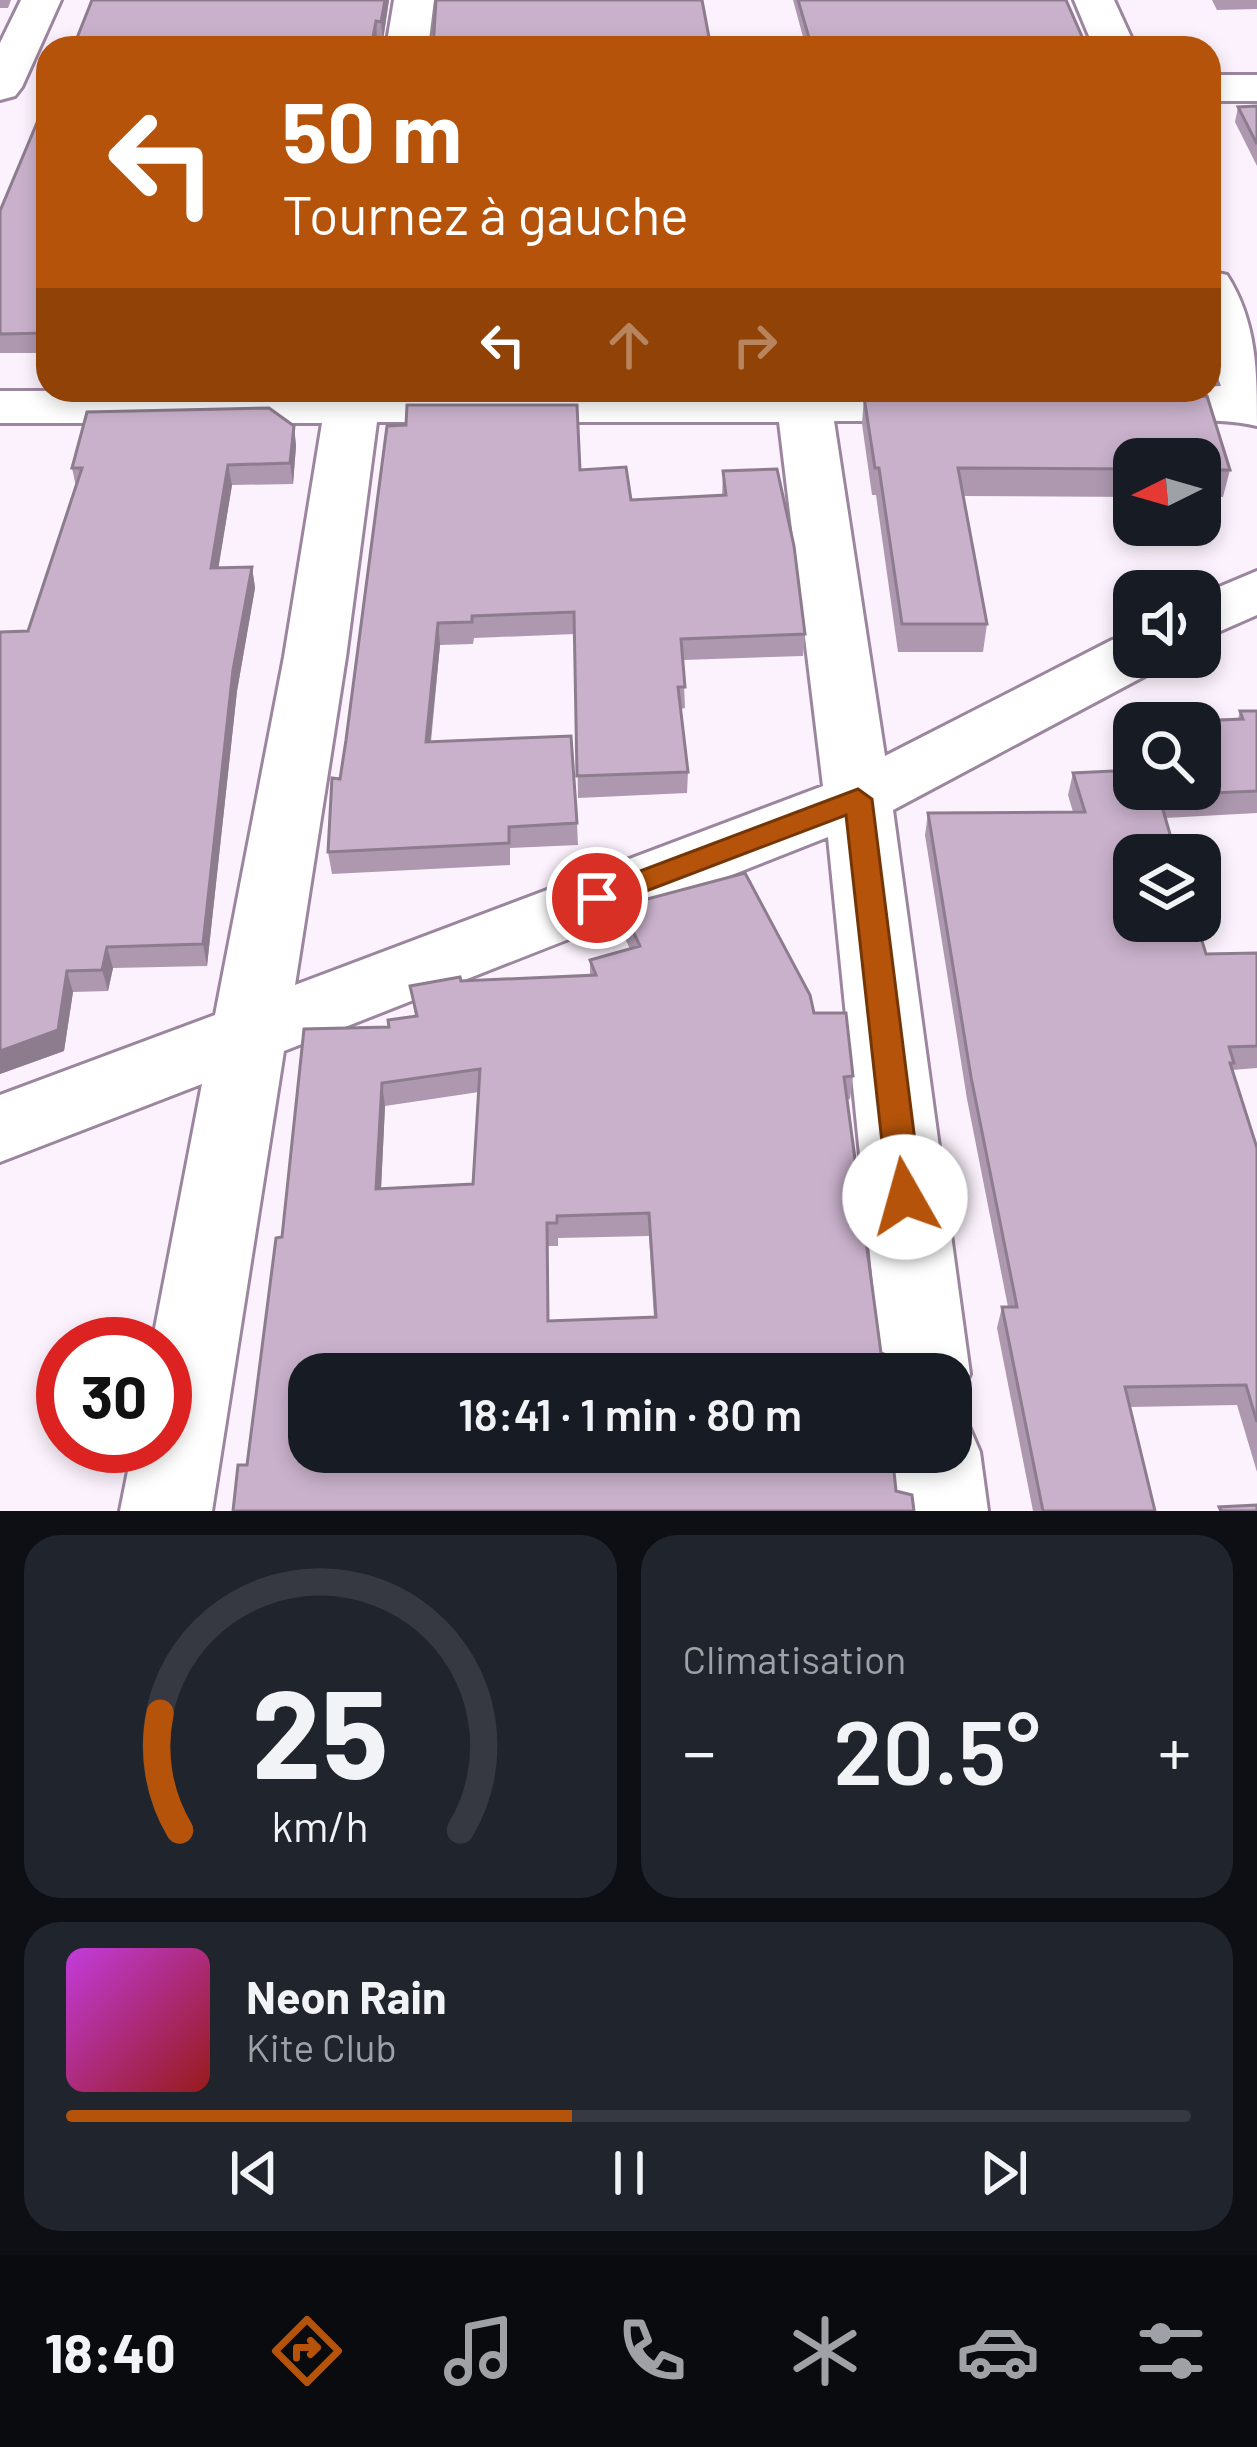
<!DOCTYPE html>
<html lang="fr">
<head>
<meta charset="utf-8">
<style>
  body { margin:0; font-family:Barlow,sans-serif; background:#20242c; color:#f1f3f6; height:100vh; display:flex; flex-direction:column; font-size:45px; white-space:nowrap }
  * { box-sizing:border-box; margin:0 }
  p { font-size:39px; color:#9ea1a6 }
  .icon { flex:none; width:66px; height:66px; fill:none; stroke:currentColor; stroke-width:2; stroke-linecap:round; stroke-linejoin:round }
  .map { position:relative; height:1511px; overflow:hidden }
  .panel { display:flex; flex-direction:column; gap:24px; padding:24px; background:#0d0f14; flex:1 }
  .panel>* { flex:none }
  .guide { position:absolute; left:36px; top:36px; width:1185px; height:366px; border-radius:36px; box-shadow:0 6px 18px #0003; background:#b45309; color:#fff; overflow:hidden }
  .needle { width:78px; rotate:265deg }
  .tools { position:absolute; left:1113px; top:438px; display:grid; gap:24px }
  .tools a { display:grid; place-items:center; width:108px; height:108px; border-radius:24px; background:#171b24; box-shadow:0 6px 18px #0003; font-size:60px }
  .speed { position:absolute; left:36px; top:1317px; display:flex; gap:24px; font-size:60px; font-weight:700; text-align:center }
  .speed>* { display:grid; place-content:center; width:156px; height:156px; border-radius:50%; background:#171b24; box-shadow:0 6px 18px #0003; line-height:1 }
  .speed .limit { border:18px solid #d22; background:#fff; color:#111 }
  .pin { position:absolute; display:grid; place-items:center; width:102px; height:102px; color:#fff; margin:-51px; border:6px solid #fff; border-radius:50%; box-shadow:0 3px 12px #0007 }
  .me { position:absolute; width:132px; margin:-66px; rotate:353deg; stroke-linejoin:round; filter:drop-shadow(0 0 9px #0008) }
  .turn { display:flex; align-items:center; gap:42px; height:252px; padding:0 48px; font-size:54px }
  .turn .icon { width:156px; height:156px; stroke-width:2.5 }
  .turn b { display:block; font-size:84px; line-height:102px }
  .lanes { display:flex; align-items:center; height:114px; padding:0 48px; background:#0003; justify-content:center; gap:60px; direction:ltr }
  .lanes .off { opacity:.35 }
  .big { font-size:90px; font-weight:600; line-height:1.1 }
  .panel .card { flex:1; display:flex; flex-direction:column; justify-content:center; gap:18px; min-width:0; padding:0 42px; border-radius:36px; background:#20242c }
  .panel .dial { align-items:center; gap:0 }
  .dial svg { height:312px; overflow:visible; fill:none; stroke:#363941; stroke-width:7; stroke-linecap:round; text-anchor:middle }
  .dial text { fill:#f1f3f6; stroke:none }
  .song { display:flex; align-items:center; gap:36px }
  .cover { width:144px; height:144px; border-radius:18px; background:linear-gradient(135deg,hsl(290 70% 55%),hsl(0 70% 35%)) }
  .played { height:12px; border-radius:6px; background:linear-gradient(90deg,#b45309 45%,#363941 45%) }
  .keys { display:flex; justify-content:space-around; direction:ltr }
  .heat { display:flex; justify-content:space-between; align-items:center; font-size:66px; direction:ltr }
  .panel .tiles { flex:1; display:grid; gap:24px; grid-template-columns:1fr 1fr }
  .card:last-child { grid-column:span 2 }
  .trip { position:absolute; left:288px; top:1353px; width:684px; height:120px; border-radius:36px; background:#171b24; box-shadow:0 6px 18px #0003; font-weight:600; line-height:120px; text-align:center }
  .dock { display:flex; height:192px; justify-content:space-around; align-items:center; background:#090b0e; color:#9ea1a6 }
  .dock .icon { width:84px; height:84px }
  .dock .on { color:#b45309 }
  .dock b { font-size:54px; color:#f1f3f6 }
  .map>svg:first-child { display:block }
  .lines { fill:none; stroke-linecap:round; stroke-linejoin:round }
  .minor-casing { stroke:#9c859e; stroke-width:6 }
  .minor { fill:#fff; fill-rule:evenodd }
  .wall { fill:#ad98af; fill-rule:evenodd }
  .shaded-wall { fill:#8d7c8e }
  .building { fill:#c9b1cb; stroke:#8d7c8e; stroke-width:3; fill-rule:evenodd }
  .route { fill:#b45309; stroke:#753606; stroke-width:3 }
</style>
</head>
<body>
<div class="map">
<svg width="1257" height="1511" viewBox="0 0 1257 1511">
  <rect width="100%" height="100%" fill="#fcf2fd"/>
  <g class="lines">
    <g class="minor-casing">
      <path id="minor" d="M21,0h40l-39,87 -7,9 -15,4v-57z
        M394,0h40l-6,48h-42z
        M1074,0h40l22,48h-42z
        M1209,75h48v26h-48z
        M1209,271l18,4c30,47 30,97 30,151 -50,-12 -105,1 -157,-12l-8,-11 14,-13 115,-4 -12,-32z
        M955,390l14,4 8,11 -8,11 -19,5h-116l51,335 227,-116 22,-6v23h30l-8,13 -263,140 77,564 -13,28 -6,2v-30h-69l-54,-537 -544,214 -72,460h-92l13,-65h32v-102h-13l50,-260 -202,78v-67l215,-80 69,-358 38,-234h-322v-32zM377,422h402l44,364 -528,199 51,-328z
        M1257,571v44l-57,25v-45z
        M951,1416l16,6 13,30 8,59h-92l-6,-59h61z"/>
    </g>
    <use href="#minor" class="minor"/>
  </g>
  <path class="wall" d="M0,0h11l-3,8h-8z
    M92,0h297l-6,40 -6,-1 -1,9h-303z
    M793,0h273l21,48h-281z
    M1212,0h45v9l-40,1z
    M48,106v247h-48v-142z
    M1257,106v60l-22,-44 3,-15z
    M1209,326l7,30 -4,19h-3z
    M1207,396l23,74 -7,27h-23v-38h-66v38l-171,-1 24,128 -4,28h-85l-22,-157h-4l-10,-71 2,-27z
    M294,426l2,20 -3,38 -61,1 -14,83 34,-1 3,21 -18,103 -30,275 -94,2 -5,23 -35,1 -9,59 -64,23v-442l28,-1 48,-144 -4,-19z
    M387,426l193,44 51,30 91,-5 1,-24 82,163 -2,22 -120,4 2,48 -5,1 8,63 -1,21 -109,5 -3,-164 -101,4 -1,6 -33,1 -9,97 146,81 1,22 -68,3v17l-178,9 -4,-22 18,-112z
    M1240,711h17v102l-92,5 41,136 51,-1v115l-25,2 25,78v324l-20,-67 -107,2 25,104h-122l-36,-183 5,-21h6l-41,-208 -42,-264 3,-22 145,-1 -5,-17 5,-22 61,16h66l38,-70z
    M621,906l193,107 39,63 -3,23 -3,1 34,253 -634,112 35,-228 107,-210 26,-11 -5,-30 51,-5 129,-6v-15l40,-11 -9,-19zM479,1092l-6,92 -92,4 4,-82zM649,1236l5,82 -105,2 -1,-74h10v-8z"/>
  <path class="shaded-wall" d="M385,0h4l-6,40 -2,-18z
    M376,21l1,18 -1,9h-5z
    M294,426l2,20 -3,38 -3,-21z
    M228,465l4,20 -17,104 -4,-21z
    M252,567l3,21 -18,103 -30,275 -4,-22 30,-274z
    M438,623l2,22 -12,119 -2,-22z
    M107,947l6,21 -5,23 -6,-21z
    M67,971l6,21 -9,59 -64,23v-23z
    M382,1083l3,23 -5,105 -4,-22z"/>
  <path class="building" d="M92,0h293l-4,22 -5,-1 -5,27h-298z
    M436,0h266l9,48h-278z
    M798,0h268l21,48h-275z
    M44,106h4v227l-48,1v-123z
    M1257,106v38l-19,-37z
    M1209,326l7,30h-7z
    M1207,396l23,74h-30v-11h-66v10l-176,-1 29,156h-85l-23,-156h-4l-11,-71z
    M407,405h170l3,65 46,-3 5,33 95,-5 -3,-24 54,-2 17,77 11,88 -124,5 4,48h-7l10,85 -111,4 -3,-164 -102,4v6l-34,1 -12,119 145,-6 6,87 -68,4v16l-181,9 4,-74 8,1 6,-39 41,-314 19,-1z
    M269,408l25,18 -4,37 -62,2 -17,103 41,-1 -19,103 -30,274 -96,3 -5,23 -35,1 -9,59 -58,21v-419l28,-1 54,-163h-10l15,-56z
    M1240,711h17v80l-90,4 -2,-6h35v-66h-58l101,-4z
    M1134,770v19h23l19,66h-42v66h62l10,33 51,-1v93l-28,1 5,16h-4l27,85v274l-11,-37 -121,2 30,124h-112l-41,-204h15l-46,-230 -43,-264 157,-1 -12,-39z
    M745,873l65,122 4,18h32l7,63 -9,1 37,276 11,4 3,17h-586v78h583l4,39 16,4 2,16h-681l5,-46h9l29,-227 6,-1 22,-208 85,-2 -1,-7 29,-4 -7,-30 50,-9 1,4 135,-6 -6,-15 50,-14 -19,-40zM480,1069l-7,115 -97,5 6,-106zM649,1213l7,104 -108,4 -1,-98h10v-7z
    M1257,1505v6h-36l-2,-4z"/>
  <path class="route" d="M858,789l14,10 50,398 -5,10 -12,4 -12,-4 -5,-10 -42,-382 -239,91h-20l-5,-8 5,-7z"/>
</svg>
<div class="tools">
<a><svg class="needle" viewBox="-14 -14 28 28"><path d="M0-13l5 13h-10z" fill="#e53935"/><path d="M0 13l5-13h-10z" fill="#9ea1a6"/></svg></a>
<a><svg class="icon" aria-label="sound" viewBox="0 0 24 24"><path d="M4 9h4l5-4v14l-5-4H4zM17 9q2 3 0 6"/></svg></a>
<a><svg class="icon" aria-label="search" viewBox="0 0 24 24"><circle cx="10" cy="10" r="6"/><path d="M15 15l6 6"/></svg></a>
<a><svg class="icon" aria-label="layers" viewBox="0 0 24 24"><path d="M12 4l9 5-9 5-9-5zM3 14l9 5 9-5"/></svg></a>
</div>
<div class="speed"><div class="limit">30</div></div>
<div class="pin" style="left:597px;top:898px;background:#d93025"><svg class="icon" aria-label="arrive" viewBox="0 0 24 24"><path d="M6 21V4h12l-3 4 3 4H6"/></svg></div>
<svg class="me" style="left:905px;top:1197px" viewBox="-20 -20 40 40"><circle r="19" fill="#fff"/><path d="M0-13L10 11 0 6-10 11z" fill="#b45309"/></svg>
<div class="trip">18:41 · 1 min · 80 m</div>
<div class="guide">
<div class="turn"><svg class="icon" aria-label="left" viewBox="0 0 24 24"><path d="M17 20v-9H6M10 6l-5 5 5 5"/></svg><div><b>50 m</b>Tournez à gauche</div></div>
<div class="lanes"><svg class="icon" aria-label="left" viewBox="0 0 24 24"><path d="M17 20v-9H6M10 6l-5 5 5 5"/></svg><svg class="icon off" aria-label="ahead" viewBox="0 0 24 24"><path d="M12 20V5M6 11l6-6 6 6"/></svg><svg class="icon off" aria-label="right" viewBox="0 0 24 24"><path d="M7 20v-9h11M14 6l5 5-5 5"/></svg></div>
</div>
</div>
<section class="panel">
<div class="tiles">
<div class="card dial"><svg viewBox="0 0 100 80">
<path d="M14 69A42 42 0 1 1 86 69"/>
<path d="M14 69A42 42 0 0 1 9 39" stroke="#b45309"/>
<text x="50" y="56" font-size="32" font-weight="700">25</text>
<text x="50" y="72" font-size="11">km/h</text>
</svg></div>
<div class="card"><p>Climatisation</p>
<div class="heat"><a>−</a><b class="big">20.5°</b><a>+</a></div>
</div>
<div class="card">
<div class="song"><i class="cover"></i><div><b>Neon Rain</b><p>Kite Club</p></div></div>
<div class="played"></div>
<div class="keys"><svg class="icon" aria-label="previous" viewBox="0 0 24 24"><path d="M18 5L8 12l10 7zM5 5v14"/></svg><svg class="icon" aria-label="pause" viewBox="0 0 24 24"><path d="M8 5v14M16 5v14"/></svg><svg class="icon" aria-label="next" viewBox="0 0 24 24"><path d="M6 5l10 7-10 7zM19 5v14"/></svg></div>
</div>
</div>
</section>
<nav class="dock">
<b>18:40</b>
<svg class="icon on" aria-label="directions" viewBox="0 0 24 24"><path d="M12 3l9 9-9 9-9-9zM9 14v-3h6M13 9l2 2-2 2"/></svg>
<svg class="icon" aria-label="music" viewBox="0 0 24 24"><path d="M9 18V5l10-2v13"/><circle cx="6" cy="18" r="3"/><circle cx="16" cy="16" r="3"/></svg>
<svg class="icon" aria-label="phone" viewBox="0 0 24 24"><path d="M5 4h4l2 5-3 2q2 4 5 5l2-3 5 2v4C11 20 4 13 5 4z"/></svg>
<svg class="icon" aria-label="climate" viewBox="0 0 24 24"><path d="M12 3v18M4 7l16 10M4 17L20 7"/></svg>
<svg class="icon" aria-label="car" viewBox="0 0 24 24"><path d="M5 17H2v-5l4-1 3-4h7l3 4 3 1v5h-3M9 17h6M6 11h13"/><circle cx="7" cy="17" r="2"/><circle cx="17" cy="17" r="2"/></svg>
<svg class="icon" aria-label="filters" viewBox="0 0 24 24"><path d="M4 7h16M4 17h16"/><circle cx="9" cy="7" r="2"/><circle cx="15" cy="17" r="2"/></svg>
</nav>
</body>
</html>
